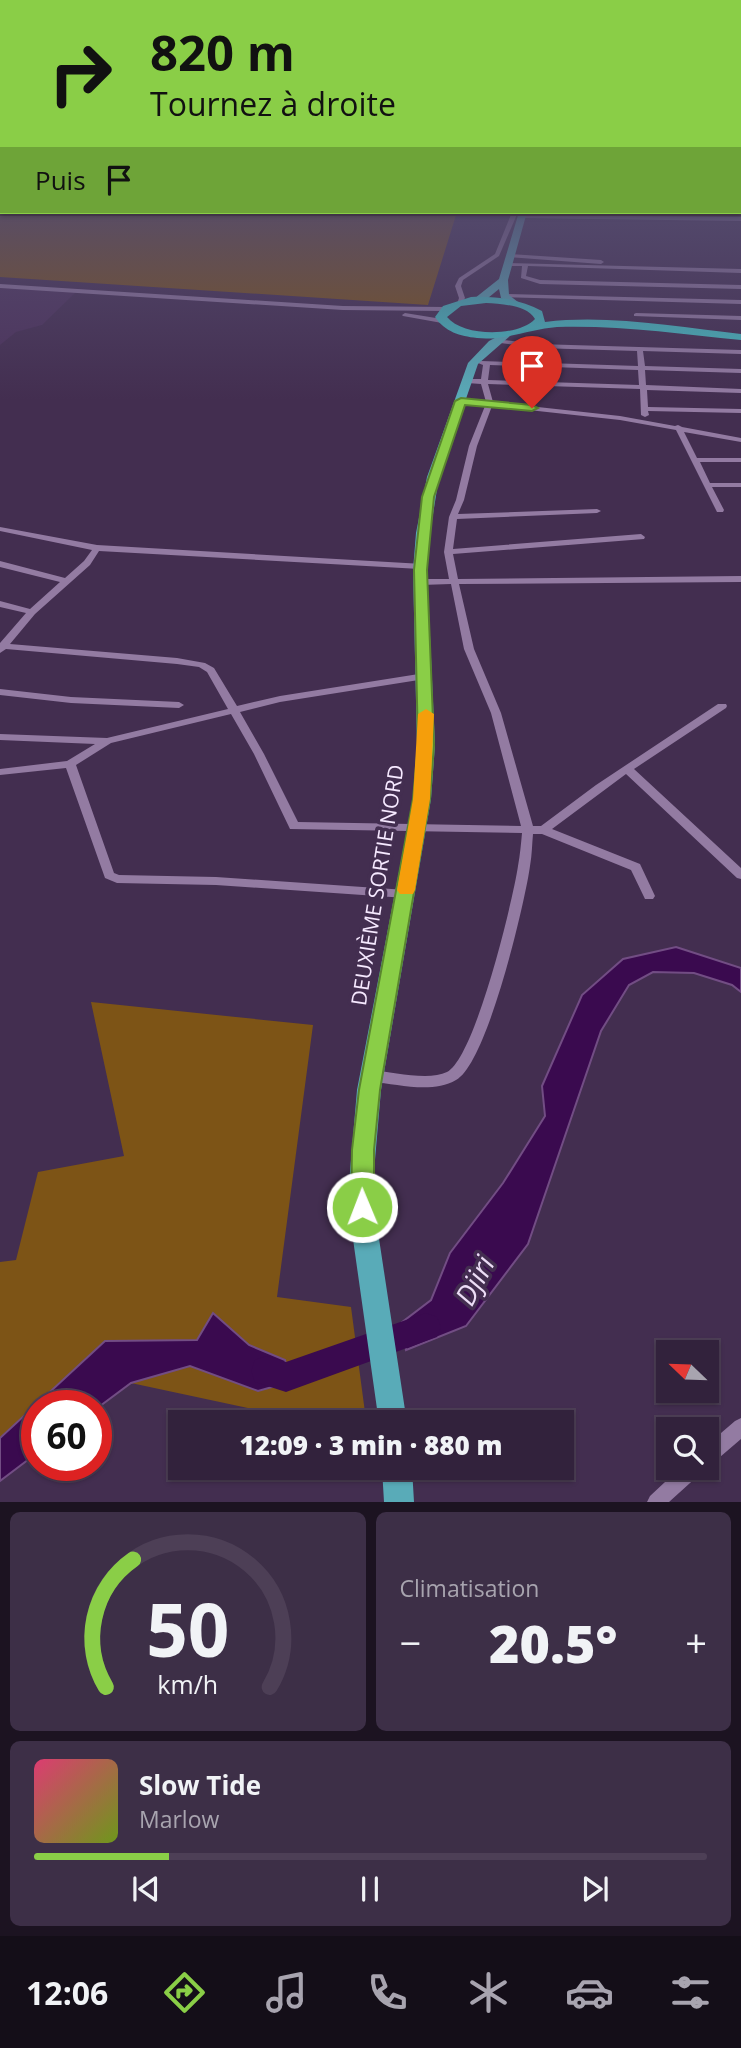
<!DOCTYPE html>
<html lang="fr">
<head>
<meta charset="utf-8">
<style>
  body { margin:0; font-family:"Open Sans",sans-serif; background:#3d2f47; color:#f1f3f6; height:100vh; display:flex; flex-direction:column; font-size:26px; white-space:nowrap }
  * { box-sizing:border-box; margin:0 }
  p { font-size:23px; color:#a8a4af }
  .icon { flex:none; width:38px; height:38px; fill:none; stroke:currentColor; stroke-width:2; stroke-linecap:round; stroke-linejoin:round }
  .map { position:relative; height:1502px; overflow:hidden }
  .side { display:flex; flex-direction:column; gap:10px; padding:10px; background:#1c1321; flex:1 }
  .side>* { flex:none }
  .top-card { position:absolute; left:0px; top:0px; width:742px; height:214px; box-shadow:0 2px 5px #0004,0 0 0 2px #4d3f56; background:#8ace47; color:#111; overflow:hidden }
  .needle { width:46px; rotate:293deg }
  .fabs { position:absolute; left:656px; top:1340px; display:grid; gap:14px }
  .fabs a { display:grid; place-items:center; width:63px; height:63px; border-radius:0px; background:#32223c; box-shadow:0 2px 5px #0004,0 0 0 2px #4d3f56; font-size:35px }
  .speed { position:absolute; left:21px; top:1390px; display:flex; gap:14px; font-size:35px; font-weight:700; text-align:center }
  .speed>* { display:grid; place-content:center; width:91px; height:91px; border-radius:50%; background:#32223c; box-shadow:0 2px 5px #0004,0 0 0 2px #4d3f56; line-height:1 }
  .speed .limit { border:10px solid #d22; background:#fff; color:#111 }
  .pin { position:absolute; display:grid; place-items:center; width:60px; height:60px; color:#fff; margin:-72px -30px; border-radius:50% 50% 50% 0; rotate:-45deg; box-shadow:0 0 7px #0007 }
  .pin .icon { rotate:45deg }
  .me { position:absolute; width:77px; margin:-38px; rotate:359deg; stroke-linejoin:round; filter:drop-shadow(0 0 5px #0008) }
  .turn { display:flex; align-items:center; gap:24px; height:147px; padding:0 35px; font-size:32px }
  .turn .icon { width:91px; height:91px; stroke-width:2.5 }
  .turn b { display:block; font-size:49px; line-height:60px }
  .then { display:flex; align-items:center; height:66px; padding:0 35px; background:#0003; gap:14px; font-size:26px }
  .big { font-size:52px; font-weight:800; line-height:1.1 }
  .side .tile { flex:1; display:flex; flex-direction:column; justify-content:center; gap:10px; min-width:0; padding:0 24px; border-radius:10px; background:#3d2f47 }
  .side .dial { align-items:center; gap:0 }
  .dial svg { height:182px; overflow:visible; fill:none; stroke:#4d3f56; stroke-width:7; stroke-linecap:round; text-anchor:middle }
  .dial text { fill:#f1f3f6; stroke:none }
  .song { display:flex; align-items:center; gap:21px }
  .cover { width:84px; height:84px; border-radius:10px; background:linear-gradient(135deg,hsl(340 70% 55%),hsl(80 70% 35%)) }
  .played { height:7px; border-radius:4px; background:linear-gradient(90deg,#8ace47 20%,#4d3f56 20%) }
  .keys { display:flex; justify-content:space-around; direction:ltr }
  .heat { display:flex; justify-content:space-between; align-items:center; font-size:38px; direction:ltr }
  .side .tiles { flex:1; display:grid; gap:10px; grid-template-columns:1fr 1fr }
  .tile:last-child { grid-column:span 2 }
  .trip { position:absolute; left:168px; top:1410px; width:406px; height:70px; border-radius:0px; background:#32223c; box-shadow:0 2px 5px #0004,0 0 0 2px #4d3f56; font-weight:800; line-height:70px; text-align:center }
  .menu { display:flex; height:112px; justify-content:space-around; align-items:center; background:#140e18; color:#a8a4af }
  .menu .icon { width:49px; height:49px }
  .menu .active { color:#8ace47 }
  .menu b { font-size:32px; color:#f1f3f6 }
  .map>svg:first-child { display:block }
  .built { fill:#4c325b }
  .green { fill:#7d5416 }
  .water { fill:#3a0a4f; stroke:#724d84; stroke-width:2 }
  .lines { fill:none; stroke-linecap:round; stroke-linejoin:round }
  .river { fill:#3a0a4f; fill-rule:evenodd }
  .minor { fill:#937ba2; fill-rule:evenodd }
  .primary { fill:#59abb8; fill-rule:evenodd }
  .trunk { fill:#46bbc0; fill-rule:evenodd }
  .route { fill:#8ace47; stroke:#5a862e; stroke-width:2 }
  .slow { fill:#f59e0b }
  .labels { text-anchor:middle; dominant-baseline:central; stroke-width:7; stroke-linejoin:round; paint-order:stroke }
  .street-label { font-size:21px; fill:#f6e9ff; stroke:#432e50 }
  .near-water-label { font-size:28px; font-style:italic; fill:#ecddf6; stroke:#432e50 }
</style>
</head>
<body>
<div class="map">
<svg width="741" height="1502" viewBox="0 0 741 1502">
  <rect width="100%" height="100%" fill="#432e50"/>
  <path class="built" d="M0,288l76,4 -34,33 -26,7 -16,13z"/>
  <path class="green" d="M0,189l2,23h455l-29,93 -428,-28z
    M91,1002l222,23 -36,272 74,10 15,113 -100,-8 -135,-29 59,-17 68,25 27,-31 -36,-15 -36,-32 -16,27 -92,1 -105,97v-176l16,-2 22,-88 86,-16z"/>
  <path class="water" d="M676,947l65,21v24l-9,-7 -38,-12 -41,-1 -24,13 -28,46 -73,213 -62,82 -60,24 -5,-27 30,-23 19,-47 53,-70 42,-67 -3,-30 40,-91 41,-36z
    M213,1313l36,32 36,15 5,22 -32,9 -68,-25 -59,17 -35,26v-4h-59v48l-37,28v-43l105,-97 92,-1z"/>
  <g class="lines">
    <path class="river" d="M426,1313l11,4 4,10 -4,10 -151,55 -31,-10 -4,-11 4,-11 11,-4 20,6z"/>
    <path class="minor" d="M740,197h1v2h-1z
      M740,207h1v4h-1z
      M512,212h6l-19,44 -36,24 -2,6 4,12 -4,6h-4l2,-6 -4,-12 4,-8 36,-24z
      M522,215l219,2v4l-221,-3z
      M510,254l91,6 3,2 -3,2 -93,-7v-2z
      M505,263l236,6v4l-213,-7 -2,10 14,4 201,5v4l-201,-5 -19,-6 1,-12h-15l-2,-1z
      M0,284l343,22 103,1 3,2 -3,2 -103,-1 -343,-22z
      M504,294l237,6v4l-239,-7 -1,-1z
      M405,313l37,6 3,2 -3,2 -39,-7 -1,-1z
      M636,313l105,3v4l-107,-4v-2z
      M495,339l42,5 204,6v4l-98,-3 2,15 96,3v4l-96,-3 1,15 95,4v4l-94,-3 1,17 93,2v4l-93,-2 1,4 -4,2 -4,-2 -1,-26 -152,-5 5,18 127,14 55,10 3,-1 4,2 59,11v4l-57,-10 13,26h44v4h-41l10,21h31v4h-29l12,23 -1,2h-6l-41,-82 -56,-10 -128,-14 -15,40 -13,54 -6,14 139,-5 4,2 -4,2 -140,6 -4,30 188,-15 4,3 -1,2 -191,15 5,25 283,-3v6l-282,2 15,65 27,64 32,113h8l55,-41 122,-81h8l1,2 -1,2 -92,61 107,99v11l-4,-1 -111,-104 -74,55 88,35 15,32 -2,3h-8l-14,-29 -89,-36h-9c-1,10 -1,21 -3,32 -5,37 -43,198 -74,214 -24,14 -58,4 -84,2l-5,-2 -2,-4 2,-4 5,-2c20,2 57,11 75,2 28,-14 66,-172 71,-206 2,-11 3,-22 4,-33l-232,-4 -36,-75 -23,-40 -120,29 -35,22 38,108 5,2 97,2 190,13 4,1 2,3 -2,3 -4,1 -190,-13 -99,-2 -12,-5 -39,-110 -66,7v-6l67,-8 28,-17 -95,-4v-6l107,4 121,-29 -21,-37 -8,-5 -22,-3 -171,-15 -6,4v-10l26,-30 -26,-6v-6l30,8 30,-27 -60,-15v-6l65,17 19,-17 8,-11 -92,-19v-4l97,18 326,19 1,2 -4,3 -321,-18 -9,14 -55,49 -25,30 167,14 28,5 9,5 23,38 43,-10 145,-23 3,1 2,2 -2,2 -3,1 -145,23 -40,10 24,42 34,68 223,4 -30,-113 -27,-64 -13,-65 -30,1 -4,-3 4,-3h28l-5,-27 5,-35 7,-17 13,-54 16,-40 -24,-3 -3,-2 3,-2 25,3 -5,-18 -14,-1 -3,-2 3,-2h14l2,-14 -5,-2 3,-2 157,5 -1,-15 -100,-3 -44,-6v-2zM490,365l148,5 1,15 -151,-5z
      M0,689l71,8 108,5 5,3 -5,3 -108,-5 -71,-8z
      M741,1418v21l-28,24 -6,3v-21l28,-24z
      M680,1468h23l-3,6 -31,28h-22l3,-6z"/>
    <path class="primary" d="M519,212h8l-19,68 1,15 9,7 -5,3 -12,-7 -2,-9 -16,13h-8v-4l24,-19z
      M506,332l5,3 -33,29 -39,113 -9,56 -3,37 8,175 -4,54 -50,291 -8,93 5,49 29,191h-28l-27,-191 -3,-49 8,-93 56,-291 4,-54 -4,-175 3,-37 11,-56 41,-114 21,-22z
      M382,1468h30l2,34h-30z"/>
    <path class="trunk" d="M471,297c25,-1 49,2 71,14l3,11c62,-8 134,5 196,12v6c-60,-6 -123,-15 -184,-13 -27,2 -52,14 -80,11 -17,-2 -32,-6 -42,-21l8,-11zM486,303c16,1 41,2 49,16 -17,18 -72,18 -88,-2l14,-11z"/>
  </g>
  <linearGradient id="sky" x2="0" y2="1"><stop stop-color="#25192c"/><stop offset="0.47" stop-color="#554c6f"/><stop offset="1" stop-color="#554c6f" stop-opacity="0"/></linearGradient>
  <rect width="741" height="400" fill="url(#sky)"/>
  <path class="route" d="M461,398l71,7 6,3 -6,3 -67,-6 -31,92 -7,73 7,175 -4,54 -50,291 -6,60v57l-4,7 -8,3 -8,-3 -3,-7 1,-57 7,-60 54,-291 5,-54 -4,-175 8,-73 33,-96z"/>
  <path class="slow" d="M426,709l8,5 -4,85 -15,91 -2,4h-13l-3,-4 16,-91 5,-85z"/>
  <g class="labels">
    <g class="street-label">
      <text transform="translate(377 885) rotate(-81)">DEUXIÈME SORTIE NORD</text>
    </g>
    <g class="near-water-label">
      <text transform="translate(474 1280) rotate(-62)">Djiri</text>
    </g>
  </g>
</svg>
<div class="fabs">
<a><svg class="needle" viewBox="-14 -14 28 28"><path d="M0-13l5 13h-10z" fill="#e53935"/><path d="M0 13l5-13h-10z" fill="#a8a4af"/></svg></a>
<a><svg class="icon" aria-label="search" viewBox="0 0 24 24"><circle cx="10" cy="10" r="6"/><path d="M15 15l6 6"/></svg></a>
</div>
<div class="speed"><div class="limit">60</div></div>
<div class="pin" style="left:532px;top:408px;background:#d93025"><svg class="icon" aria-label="arrive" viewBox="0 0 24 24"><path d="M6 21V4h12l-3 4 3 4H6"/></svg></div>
<svg class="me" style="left:362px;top:1207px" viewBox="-20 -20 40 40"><circle r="17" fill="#8ace47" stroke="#fff" stroke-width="3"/><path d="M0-11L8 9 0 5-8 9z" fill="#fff"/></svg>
<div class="trip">12:09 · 3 min · 880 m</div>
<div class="top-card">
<div class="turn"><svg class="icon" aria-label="right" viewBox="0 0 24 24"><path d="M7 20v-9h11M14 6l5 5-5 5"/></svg><div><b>820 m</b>Tournez à droite</div></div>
<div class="then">Puis<svg class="icon" aria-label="arrive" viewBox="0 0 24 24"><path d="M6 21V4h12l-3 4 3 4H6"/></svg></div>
</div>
</div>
<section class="side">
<div class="tiles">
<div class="tile dial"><svg viewBox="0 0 100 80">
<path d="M14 69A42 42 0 1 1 86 69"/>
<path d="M14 69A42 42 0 0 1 26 13" stroke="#8ace47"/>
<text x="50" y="56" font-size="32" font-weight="700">50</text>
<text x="50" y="72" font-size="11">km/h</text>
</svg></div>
<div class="tile"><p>Climatisation</p>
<div class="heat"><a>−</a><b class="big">20.5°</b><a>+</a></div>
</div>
<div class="tile">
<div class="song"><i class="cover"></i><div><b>Slow Tide</b><p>Marlow</p></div></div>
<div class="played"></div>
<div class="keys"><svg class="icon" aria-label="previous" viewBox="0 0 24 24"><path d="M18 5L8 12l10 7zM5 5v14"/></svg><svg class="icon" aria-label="pause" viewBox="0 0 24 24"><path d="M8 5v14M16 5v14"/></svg><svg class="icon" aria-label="next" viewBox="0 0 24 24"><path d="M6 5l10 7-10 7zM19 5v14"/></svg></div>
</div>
</div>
</section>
<nav class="menu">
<b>12:06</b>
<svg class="icon active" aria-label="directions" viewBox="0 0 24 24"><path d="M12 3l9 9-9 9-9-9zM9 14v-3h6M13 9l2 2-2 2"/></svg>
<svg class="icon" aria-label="music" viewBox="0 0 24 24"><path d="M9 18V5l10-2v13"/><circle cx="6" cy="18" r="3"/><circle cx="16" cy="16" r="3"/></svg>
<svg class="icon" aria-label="phone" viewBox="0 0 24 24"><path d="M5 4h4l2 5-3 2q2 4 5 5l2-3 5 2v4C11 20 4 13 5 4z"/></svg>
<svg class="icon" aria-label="climate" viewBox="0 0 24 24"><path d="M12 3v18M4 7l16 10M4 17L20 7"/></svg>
<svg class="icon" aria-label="car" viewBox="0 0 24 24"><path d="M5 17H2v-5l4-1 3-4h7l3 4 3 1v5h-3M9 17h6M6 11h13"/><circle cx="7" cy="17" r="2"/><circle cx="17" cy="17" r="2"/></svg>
<svg class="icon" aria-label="filters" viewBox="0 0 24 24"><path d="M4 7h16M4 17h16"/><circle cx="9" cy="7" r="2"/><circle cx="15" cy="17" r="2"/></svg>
</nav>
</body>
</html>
